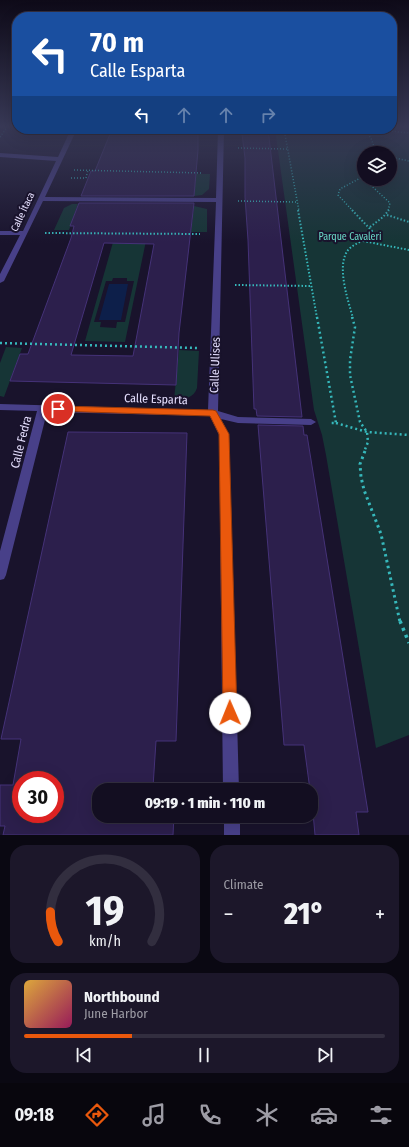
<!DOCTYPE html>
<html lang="en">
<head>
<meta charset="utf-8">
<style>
  body { margin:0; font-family:"Fira Sans Condensed",sans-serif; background:#1c172a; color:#f1f3f6; height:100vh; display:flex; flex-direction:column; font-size:15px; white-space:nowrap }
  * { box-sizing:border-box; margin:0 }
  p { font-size:13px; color:#9d9ca5 }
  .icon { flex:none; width:22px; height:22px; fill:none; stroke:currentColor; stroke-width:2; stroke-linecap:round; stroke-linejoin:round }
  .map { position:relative; height:835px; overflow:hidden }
  .side { display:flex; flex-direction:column; gap:10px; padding:10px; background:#0a0812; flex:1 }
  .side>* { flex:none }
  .guide { position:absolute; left:12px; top:12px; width:385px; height:122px; border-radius:16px; box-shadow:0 4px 16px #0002,0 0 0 1px #322e3f; background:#1a4fa0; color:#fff; overflow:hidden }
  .controls { position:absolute; left:357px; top:146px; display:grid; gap:8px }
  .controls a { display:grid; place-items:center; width:40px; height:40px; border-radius:50%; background:#130e21; box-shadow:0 4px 16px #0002,0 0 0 1px #322e3f; font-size:20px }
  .speed { position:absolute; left:12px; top:771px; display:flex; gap:8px; font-size:20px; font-weight:700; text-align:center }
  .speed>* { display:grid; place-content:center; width:52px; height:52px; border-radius:50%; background:#130e21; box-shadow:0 4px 16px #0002,0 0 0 1px #322e3f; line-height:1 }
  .speed .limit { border:6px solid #d22; background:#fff; color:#111 }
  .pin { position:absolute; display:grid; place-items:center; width:34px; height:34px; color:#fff; margin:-17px; border:2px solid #fff; border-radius:50%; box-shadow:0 1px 4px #0007 }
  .me { position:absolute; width:44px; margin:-22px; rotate:359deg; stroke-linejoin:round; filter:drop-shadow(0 0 3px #0008) }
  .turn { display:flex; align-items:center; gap:14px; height:84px; padding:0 12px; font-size:18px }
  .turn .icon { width:52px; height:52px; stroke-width:2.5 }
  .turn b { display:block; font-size:28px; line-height:34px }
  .lanes { display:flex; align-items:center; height:38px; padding:0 12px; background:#0003; justify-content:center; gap:20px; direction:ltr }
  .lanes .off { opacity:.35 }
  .big { font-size:30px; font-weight:800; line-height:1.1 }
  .side .tile { flex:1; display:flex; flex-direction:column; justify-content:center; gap:6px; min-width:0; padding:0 14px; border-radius:16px; background:#1c172a }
  .side .dial { align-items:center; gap:0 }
  .dial svg { height:104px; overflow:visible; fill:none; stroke:#322e3f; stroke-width:7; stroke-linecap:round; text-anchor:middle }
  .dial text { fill:#f1f3f6; stroke:none }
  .song { display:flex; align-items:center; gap:12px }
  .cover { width:48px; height:48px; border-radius:6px; background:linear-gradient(135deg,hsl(40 70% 55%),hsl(330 70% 35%)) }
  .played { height:4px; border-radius:2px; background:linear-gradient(90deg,#ea580c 30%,#322e3f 30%) }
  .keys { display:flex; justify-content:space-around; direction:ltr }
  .heat { display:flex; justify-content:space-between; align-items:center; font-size:22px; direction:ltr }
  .side .tiles { flex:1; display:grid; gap:10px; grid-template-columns:1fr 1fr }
  .tile:last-child { grid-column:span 2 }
  .trip { position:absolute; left:92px; top:783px; width:226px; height:40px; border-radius:16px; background:#130e21; box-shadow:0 4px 16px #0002,0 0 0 1px #322e3f; font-weight:800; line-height:40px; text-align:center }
  .dock { display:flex; height:64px; justify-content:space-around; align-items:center; background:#08060d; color:#9d9ca5 }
  .dock .icon { width:28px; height:28px }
  .dock .current { color:#ea580c }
  .dock b { font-size:18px; color:#f1f3f6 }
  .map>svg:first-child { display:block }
  .green { fill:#163536; fill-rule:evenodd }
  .water { fill:#0d1f4a }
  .building { fill:#2c1f4c; stroke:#453278; fill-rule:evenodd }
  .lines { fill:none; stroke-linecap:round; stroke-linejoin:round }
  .path-far4 { stroke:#36b8bb; stroke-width:1.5; stroke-dasharray:1 2; stroke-linecap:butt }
  .path-far3 { stroke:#36b8bb; stroke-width:2; stroke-dasharray:1.5 2; stroke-linecap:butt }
  .path-far2 { stroke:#36b8bb; stroke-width:2.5; stroke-dasharray:2 3; stroke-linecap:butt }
  .path-far1 { stroke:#36b8bb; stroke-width:3; stroke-dasharray:2.5 3.5; stroke-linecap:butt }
  .path { stroke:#36b8bb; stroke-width:3.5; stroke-dasharray:3 4.5; stroke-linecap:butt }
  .street { fill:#484089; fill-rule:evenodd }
  .route { fill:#ea580c; stroke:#983908 }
  .labels { text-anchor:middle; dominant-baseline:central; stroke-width:4; stroke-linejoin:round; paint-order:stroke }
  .far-street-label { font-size:10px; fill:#e5dffe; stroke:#19132c }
  .far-park-label { font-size:10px; fill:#6bddca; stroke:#19132c }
  .street-label { font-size:12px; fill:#e5dffe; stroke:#19132c }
</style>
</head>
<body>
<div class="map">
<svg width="409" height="835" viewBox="0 0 409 835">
  <rect width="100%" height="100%" fill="#19132c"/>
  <path class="green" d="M392,126h17v609l-33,13 -50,-293 -4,-20 -8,-25 -39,-281h117zM364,153h26v26h-26z
    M196,174h14l-1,15 -7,6 -8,1z
    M72,204h6l-9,26h-15l10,-22z
    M194,206l13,3v23h-16z
    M115,235l6,8 14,1 12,-8 -22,106 -40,-1zM113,278h14v3h7l-9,41h-8l-1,6 -16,-1 1,-5h-7l12,-41h6z
    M6,347l16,1 -18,49 -4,-1v-33z
    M179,350l20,1 -2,37c-3,10 -13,11 -23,12z"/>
  <path class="water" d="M109,284h19l-7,36h-22z"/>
  <path class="building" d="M115,129h83v21l-4,46h-113l10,-25h4l15,-37h3z
    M246,129h22l34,288 -45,-1 -1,-7h-2l-6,-169 -3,-43v-39l-3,-24h4z
    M79,203h115l-15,130 -3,52 -166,-4 10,-27h8l43,-116 3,-12h-4zM104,243l50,1 -21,112 -62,-1z
    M258,425l45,1 1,9h3l61,377h-12l3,23h-44l-4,-45h-1l-6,-45h-20z
    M68,432l119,1 -11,308h-20l-3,46h21v3h-75v26h75l-1,19h-170l2,-9h-5v-41h13l8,-46h-20zM21,780h34v34h-34z"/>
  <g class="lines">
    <path class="path-far4" d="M284,129l15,82
      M364,129l7,9 5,15
      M371,129l38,4
      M0,137l8,-11
      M238,148l50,1
      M390,157l19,4
      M74,170l129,3
      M71,178h15l2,-8
      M364,179l26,24 -2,8
      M238,201l59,1
      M353,211l-15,-16 2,-6 24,-13"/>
    <path class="path-far3" d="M298,210l19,108
      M352,210l20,21c-6,11 -17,11 -24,19 -12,16 0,50 5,68
      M387,215l22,7
      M370,227l13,-10 6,-7
      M45,233l155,1
      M363,241l46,9
      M235,285l77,1"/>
    <path class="path-far2" d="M317,317l19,106h-7
      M352,317l3,10 -5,33v15l10,47 7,10 1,10 -4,10
      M0,343l197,5
      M336,423l31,9 42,3"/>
    <path class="path-far1" d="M365,451l-5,13 1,13 3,13 17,44 19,88"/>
    <path class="path" d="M400,621l9,22"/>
    <path class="street" d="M71,129h6l-32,68 171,1 2,-69h6l-6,282 20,6 73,2 5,3 -5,3 -73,-2 -17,-4 8,16 10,355h-16l-4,-355 -9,-19 -163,-4 -41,163 -2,4 -4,1v-29l37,-140 -37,-1v-6l208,6 8,-208 -173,-1 -39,80 -4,2v-9l20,-39h-20v-4h23l33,-70 -56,-4v-4l58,4z
      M224,816h16v19h-16z"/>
  </g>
  <linearGradient id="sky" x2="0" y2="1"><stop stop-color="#0e0a18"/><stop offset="0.52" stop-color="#383956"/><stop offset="1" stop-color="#383956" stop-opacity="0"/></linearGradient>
  <rect width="409" height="243" fill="url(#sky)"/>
  <path class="route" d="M58,406l155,4 3,1 13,23 8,279 -2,4 -5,2 -5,-2 -2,-4 -4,-279 -9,-18 -155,-5 -1,-2z"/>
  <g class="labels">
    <g class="far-street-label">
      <text transform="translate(23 212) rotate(-65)">Calle Ítaca</text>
    </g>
    <g class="far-park-label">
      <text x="350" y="237">Parque Cavaleri</text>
    </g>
    <g class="street-label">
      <text transform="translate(215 365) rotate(-88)">Calle Ulises</text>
      <text transform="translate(156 399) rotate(2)">Calle Esparta</text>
      <text transform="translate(21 442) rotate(-76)">Calle Fedra</text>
    </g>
  </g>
</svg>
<div class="controls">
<a><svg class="icon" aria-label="layers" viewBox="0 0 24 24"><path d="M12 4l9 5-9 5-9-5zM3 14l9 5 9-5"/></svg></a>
</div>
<div class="speed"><div class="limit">30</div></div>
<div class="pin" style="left:58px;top:409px;background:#d93025"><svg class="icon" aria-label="arrive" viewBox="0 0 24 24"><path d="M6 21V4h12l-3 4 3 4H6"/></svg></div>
<svg class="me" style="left:230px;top:713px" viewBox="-20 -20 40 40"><circle r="19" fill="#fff"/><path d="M0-13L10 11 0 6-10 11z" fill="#ea580c"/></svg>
<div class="trip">09:19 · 1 min · 110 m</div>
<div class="guide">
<div class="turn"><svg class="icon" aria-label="left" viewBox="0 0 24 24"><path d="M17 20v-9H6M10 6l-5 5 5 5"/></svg><div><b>70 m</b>Calle Esparta</div></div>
<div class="lanes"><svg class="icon" aria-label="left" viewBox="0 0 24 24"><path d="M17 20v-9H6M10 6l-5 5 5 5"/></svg><svg class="icon off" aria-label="ahead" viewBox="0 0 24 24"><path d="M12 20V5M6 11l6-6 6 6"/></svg><svg class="icon off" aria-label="ahead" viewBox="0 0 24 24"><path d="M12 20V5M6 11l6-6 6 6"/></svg><svg class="icon off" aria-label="right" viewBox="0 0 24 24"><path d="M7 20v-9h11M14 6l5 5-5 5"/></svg></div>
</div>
</div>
<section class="side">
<div class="tiles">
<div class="tile dial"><svg viewBox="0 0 100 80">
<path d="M14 69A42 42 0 1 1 86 69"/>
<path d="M14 69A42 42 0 0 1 8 46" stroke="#ea580c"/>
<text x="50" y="56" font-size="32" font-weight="700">19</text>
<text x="50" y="72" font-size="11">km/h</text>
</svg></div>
<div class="tile"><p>Climate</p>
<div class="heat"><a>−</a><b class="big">21°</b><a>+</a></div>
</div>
<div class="tile">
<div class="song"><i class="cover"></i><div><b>Northbound</b><p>June Harbor</p></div></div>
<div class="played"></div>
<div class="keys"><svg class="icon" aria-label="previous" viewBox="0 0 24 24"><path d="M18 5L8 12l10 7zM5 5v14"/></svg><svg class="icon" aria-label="pause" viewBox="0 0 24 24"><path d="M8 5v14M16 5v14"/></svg><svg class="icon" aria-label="next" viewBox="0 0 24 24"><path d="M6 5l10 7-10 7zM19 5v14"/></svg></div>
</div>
</div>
</section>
<nav class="dock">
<b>09:18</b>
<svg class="icon current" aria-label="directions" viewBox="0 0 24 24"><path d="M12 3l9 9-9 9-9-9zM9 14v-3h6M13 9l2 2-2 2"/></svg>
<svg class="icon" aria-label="music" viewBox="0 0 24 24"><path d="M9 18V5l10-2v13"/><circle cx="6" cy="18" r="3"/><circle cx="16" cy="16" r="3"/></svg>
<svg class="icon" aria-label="phone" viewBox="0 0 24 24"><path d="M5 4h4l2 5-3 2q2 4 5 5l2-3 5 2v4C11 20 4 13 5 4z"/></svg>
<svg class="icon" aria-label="climate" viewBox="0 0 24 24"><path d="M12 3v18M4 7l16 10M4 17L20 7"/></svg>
<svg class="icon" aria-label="car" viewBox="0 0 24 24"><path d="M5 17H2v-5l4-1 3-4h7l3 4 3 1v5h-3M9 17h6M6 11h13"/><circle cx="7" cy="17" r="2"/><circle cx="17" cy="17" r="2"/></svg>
<svg class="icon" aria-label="filters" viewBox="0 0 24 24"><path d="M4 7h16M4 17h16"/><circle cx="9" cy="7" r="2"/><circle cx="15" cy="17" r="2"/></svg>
</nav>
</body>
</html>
